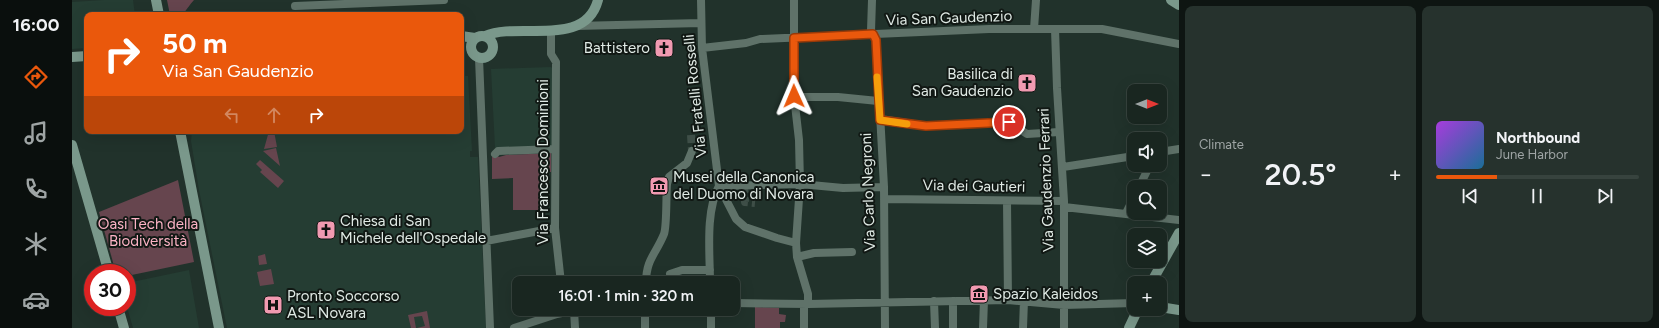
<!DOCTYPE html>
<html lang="en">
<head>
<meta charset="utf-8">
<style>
  body { margin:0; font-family:Figtree,sans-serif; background:#26322d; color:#f1f3f6; height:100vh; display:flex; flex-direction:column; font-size:15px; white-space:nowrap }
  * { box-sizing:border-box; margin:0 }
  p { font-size:13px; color:#9fa5a5 }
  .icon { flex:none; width:22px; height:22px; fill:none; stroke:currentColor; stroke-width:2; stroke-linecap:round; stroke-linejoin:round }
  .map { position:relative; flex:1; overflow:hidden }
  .panel { display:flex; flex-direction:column; gap:6px; padding:6px; background:#0e1512; width:480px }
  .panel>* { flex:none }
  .hud { position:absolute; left:12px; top:12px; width:380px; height:122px; border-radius:8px; box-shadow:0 4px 16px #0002,0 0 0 1px #37433e; background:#ea580c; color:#fff; overflow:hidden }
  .needle { width:26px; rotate:90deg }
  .controls { position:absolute; left:1055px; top:84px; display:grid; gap:8px }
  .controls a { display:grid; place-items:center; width:40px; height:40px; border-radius:8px; background:#192620; box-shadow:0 4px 16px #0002,0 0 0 1px #37433e; font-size:20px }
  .speed { position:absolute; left:12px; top:264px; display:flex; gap:8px; font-size:20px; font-weight:700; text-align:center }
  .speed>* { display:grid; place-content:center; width:52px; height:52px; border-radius:50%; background:#192620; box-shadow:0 4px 16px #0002,0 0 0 1px #37433e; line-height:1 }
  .speed .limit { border:6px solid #d22; background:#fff; color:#111 }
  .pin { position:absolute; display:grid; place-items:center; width:34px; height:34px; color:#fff; margin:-17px; border:2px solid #fff; border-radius:50%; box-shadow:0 1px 4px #0007 }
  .me { position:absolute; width:44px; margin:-22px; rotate:359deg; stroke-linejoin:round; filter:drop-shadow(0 0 3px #0008) }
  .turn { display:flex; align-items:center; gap:14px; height:84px; padding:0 12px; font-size:18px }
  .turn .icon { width:52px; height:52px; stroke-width:2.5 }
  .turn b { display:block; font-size:28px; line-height:34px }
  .lanes { display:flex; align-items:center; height:38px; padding:0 12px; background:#0003; justify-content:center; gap:20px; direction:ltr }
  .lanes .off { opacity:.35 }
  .big { font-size:30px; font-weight:600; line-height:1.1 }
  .panel .tile { flex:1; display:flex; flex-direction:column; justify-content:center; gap:6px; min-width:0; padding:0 14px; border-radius:8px; background:#26322d }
  .song { display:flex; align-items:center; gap:12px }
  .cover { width:48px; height:48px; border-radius:6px; background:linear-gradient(135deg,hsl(280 70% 55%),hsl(200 70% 35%)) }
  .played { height:4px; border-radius:2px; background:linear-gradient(90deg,#ea580c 30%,#37433e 30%) }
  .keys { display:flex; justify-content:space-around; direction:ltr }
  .heat { display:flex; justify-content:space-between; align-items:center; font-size:22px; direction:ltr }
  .panel .tiles { flex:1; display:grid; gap:6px; grid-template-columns:repeat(2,1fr) }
  .trip { position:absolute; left:440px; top:276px; width:228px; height:40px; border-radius:8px; background:#192620; box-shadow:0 4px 16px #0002,0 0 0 1px #37433e; font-weight:600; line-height:40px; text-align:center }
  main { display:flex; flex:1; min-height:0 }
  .menu { display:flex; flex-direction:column; width:72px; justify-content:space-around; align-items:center; background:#0a0f0d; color:#9fa5a5 }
  .menu .icon { width:28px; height:28px }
  .menu .selected { color:#ea580c }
  .menu b { font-size:18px; color:#f1f3f6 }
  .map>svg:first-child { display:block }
  .built { fill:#253d33 }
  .green { fill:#66454e }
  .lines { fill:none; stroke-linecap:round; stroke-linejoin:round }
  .street-tunnel { stroke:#3e4e47; stroke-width:8; stroke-dasharray:8 4; stroke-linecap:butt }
  .street { stroke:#5f7269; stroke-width:8 }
  .secondary { stroke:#7a988b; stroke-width:10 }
  .route-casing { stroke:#983908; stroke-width:10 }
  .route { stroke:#ea580c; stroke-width:7 }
  .slow { stroke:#f59e0b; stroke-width:7 }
  .labels { text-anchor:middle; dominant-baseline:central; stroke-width:4; stroke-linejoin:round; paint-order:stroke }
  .street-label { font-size:15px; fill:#e0eae5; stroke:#111814 }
  .poi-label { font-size:15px; fill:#e0eae5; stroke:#111814; text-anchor:start }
  .park-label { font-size:15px; fill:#fcb3c5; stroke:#111814 }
</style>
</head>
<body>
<main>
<nav class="menu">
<b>16:00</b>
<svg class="icon selected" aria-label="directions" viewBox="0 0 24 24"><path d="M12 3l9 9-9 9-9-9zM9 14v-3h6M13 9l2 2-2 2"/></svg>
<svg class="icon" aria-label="music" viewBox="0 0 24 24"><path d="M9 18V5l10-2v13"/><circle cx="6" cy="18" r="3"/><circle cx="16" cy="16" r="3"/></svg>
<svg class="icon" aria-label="phone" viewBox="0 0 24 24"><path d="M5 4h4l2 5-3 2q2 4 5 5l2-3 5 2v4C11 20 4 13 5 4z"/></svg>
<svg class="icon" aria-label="climate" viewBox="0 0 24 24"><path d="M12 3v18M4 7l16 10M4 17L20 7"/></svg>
<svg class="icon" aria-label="car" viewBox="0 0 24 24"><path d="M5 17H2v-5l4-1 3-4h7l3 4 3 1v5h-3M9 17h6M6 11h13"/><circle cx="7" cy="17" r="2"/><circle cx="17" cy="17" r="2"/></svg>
</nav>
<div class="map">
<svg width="1107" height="328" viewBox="0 0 1107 328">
  <rect width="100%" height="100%" fill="#21322b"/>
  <path class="built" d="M32,0h29l2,15h-48v33l-15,1v-47z
    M479,67l2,2v77l-58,2 -4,-79z
    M389,76h7l4,75h-2v6h8l8,171h-259l-28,-138 -8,-49 1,-10h269z
    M117,270l10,58h-66l-6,-21v-24z"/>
  <path class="green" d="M95,0h27c-10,11 -7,15 -24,15z
    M197,131h5l3,16 -13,2z
    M204,148l4,18 -17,-15z
    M479,153v19h-11v38h-27v-32l-21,1v-22l4,-2 3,2 7,-2z
    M188,160l24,21 -6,7 -18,-16 2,-2 -6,-6z
    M106,180l16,82 -67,14v-3h-11l-17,-61z
    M193,254l2,10 -8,1 -1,-9z
    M199,269l3,15 -14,2 -3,-14z
    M683,307l24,1v6l7,1 -1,7h-5v6h-25z
    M355,311l3,17h-13l8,-2 -3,-10 -8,1 2,11h-5l-3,-13z"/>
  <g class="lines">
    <path class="street-tunnel" d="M619,135l1,16
      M672,185l1,17 10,1"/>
    <path class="street" d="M629,0l1,48 17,138 17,33 9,8 32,11 19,5
      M722,0v96l5,44 1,44 -4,59 1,14 11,37v10
      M800,0l-1,31 5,9 8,147 1,141
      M223,6l149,-6
      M503,26l126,-3
      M962,29l2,-29
      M983,29l2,59 7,113v127
      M479,30v24l5,8 -1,166 6,55
      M630,48l44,-5 14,-4 229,-10h113l77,15
      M407,58l11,270
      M722,97h44l40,4
      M808,119l47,7 82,-4 18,12 32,-2
      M1088,152l19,-3
      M423,154l3,-3 57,-2
      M991,167l71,-11
      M647,186l81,-2 43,4 41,-1
      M1067,187l11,-22
      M812,199l180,2
      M935,201l1,99
      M992,207l115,13
      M1054,213l8,-16
      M414,241l69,-13
      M725,257l17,-4 38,-1
      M598,274l12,-4h28
      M574,283c0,-24 10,-29 18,-49 3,-8 2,-40 3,-50l2,-7 18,-14 5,-12
      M638,283c0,-29 -5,-71 9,-97
      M862,301l1,27
      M881,301v27
      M661,303l75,1 200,-4 56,5 70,-2
      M573,309v19
      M639,309v19
      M502,310l1,18
      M442,328l43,-14 23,-5
      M732,328v-24
      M911,328l1,-28
      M951,328l1,-28"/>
    <path class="secondary" d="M84,0l3,15
      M1099,0l8,5
      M399 47a11 11 0 1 1 22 0a11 11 0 1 1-22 0Z
      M389,36l14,2
      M413,36c34,-15 100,13 113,-36
      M0,57l15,-1
      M108,131l39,197
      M0,145l37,128
      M1079,283l28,-50
      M46,307l6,21
      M1088,307l19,3
      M1057,328l9,-19"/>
  </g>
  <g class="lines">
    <g class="route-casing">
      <path id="route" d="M722,96v-58l79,-4 3,6 4,80 46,6 83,-4"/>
    </g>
    <use href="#route" class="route"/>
    <path class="slow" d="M805,77l3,43 27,4"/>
  </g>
  <defs>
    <g id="church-square" transform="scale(1)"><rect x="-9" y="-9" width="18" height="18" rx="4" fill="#f19ab1" stroke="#111814"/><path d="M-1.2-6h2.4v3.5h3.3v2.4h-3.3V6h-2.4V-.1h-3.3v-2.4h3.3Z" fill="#111"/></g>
    <g id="museum-square" transform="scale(1)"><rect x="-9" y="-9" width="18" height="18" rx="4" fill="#f19ab1" stroke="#111814"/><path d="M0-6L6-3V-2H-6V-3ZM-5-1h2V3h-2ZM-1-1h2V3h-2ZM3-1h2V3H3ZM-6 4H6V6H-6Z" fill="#111"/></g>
    <g id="hospital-square" transform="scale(1)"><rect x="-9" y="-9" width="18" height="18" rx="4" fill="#f19ab1" stroke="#111814"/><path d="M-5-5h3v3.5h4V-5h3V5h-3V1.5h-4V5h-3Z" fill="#111"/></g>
  </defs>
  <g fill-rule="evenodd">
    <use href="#church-square" x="592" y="48"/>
    <use href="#church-square" x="955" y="83"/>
    <use href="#museum-square" x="587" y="186"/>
    <use href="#church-square" x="254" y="230"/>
    <use href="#museum-square" x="907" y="294"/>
    <use href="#hospital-square" x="201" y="305"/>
  </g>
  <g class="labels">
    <g class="street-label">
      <text transform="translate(877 18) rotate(-2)">Via San Gaudenzio</text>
      <text transform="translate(623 96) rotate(-96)">Via Fratelli Rosselli</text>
      <text transform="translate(471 162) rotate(-90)">Via Francesco Dominioni</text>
      <text transform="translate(974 180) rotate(-92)">Via Gaudenzio Ferrari</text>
      <text transform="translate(902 186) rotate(1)">Via dei Gautieri</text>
      <text transform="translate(796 192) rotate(-92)">Via Carlo Negroni</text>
    </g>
    <g class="poi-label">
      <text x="578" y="48" text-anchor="end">Battistero</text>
      <text x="941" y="74" text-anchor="end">Basilica di<tspan x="941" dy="17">San Gaudenzio</tspan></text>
      <text x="601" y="177">Musei della Canonica<tspan x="601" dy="17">del Duomo di Novara</tspan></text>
      <text x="268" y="221">Chiesa di San<tspan x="268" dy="17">Michele dell'Ospedale</tspan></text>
      <text x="921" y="294">Spazio Kaleidos</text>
      <text x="215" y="296">Pronto Soccorso<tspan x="215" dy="17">ASL Novara</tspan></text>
    </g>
    <g class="park-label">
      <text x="76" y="224">Oasi Tech della<tspan x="76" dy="17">Biodiversità</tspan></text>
    </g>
  </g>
</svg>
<div class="controls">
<a><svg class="needle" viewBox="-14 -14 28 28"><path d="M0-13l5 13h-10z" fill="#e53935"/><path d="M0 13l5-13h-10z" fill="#9fa5a5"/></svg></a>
<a><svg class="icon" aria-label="sound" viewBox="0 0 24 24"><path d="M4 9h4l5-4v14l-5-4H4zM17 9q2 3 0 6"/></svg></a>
<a><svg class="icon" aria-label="search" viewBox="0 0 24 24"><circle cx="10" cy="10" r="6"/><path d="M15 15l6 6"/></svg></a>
<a><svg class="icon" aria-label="layers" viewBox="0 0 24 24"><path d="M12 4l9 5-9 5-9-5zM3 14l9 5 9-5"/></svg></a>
<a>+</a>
</div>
<div class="speed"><div class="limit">30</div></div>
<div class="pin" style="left:937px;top:122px;background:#d93025"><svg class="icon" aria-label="arrive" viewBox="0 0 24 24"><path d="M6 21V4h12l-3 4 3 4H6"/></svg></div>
<svg class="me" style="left:722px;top:96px" viewBox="-20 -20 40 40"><path d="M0-17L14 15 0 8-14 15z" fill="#ea580c" stroke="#fff" stroke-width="4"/></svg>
<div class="trip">16:01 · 1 min · 320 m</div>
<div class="hud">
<div class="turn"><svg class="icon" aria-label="right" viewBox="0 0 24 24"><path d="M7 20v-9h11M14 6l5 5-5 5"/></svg><div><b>50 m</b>Via San Gaudenzio</div></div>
<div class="lanes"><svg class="icon off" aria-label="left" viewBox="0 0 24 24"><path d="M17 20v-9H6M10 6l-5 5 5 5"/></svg><svg class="icon off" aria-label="ahead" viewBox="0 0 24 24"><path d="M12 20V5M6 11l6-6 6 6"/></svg><svg class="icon" aria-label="right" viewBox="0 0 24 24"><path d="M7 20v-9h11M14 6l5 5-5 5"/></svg></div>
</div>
</div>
<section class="panel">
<div class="tiles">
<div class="tile"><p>Climate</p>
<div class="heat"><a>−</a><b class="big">20.5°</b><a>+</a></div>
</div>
<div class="tile">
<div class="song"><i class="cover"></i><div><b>Northbound</b><p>June Harbor</p></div></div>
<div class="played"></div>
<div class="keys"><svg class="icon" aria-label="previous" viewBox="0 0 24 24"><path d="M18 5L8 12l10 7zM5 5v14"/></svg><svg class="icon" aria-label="pause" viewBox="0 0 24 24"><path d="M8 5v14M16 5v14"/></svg><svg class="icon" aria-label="next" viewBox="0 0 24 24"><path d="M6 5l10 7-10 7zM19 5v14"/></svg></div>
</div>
</div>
</section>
</main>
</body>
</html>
